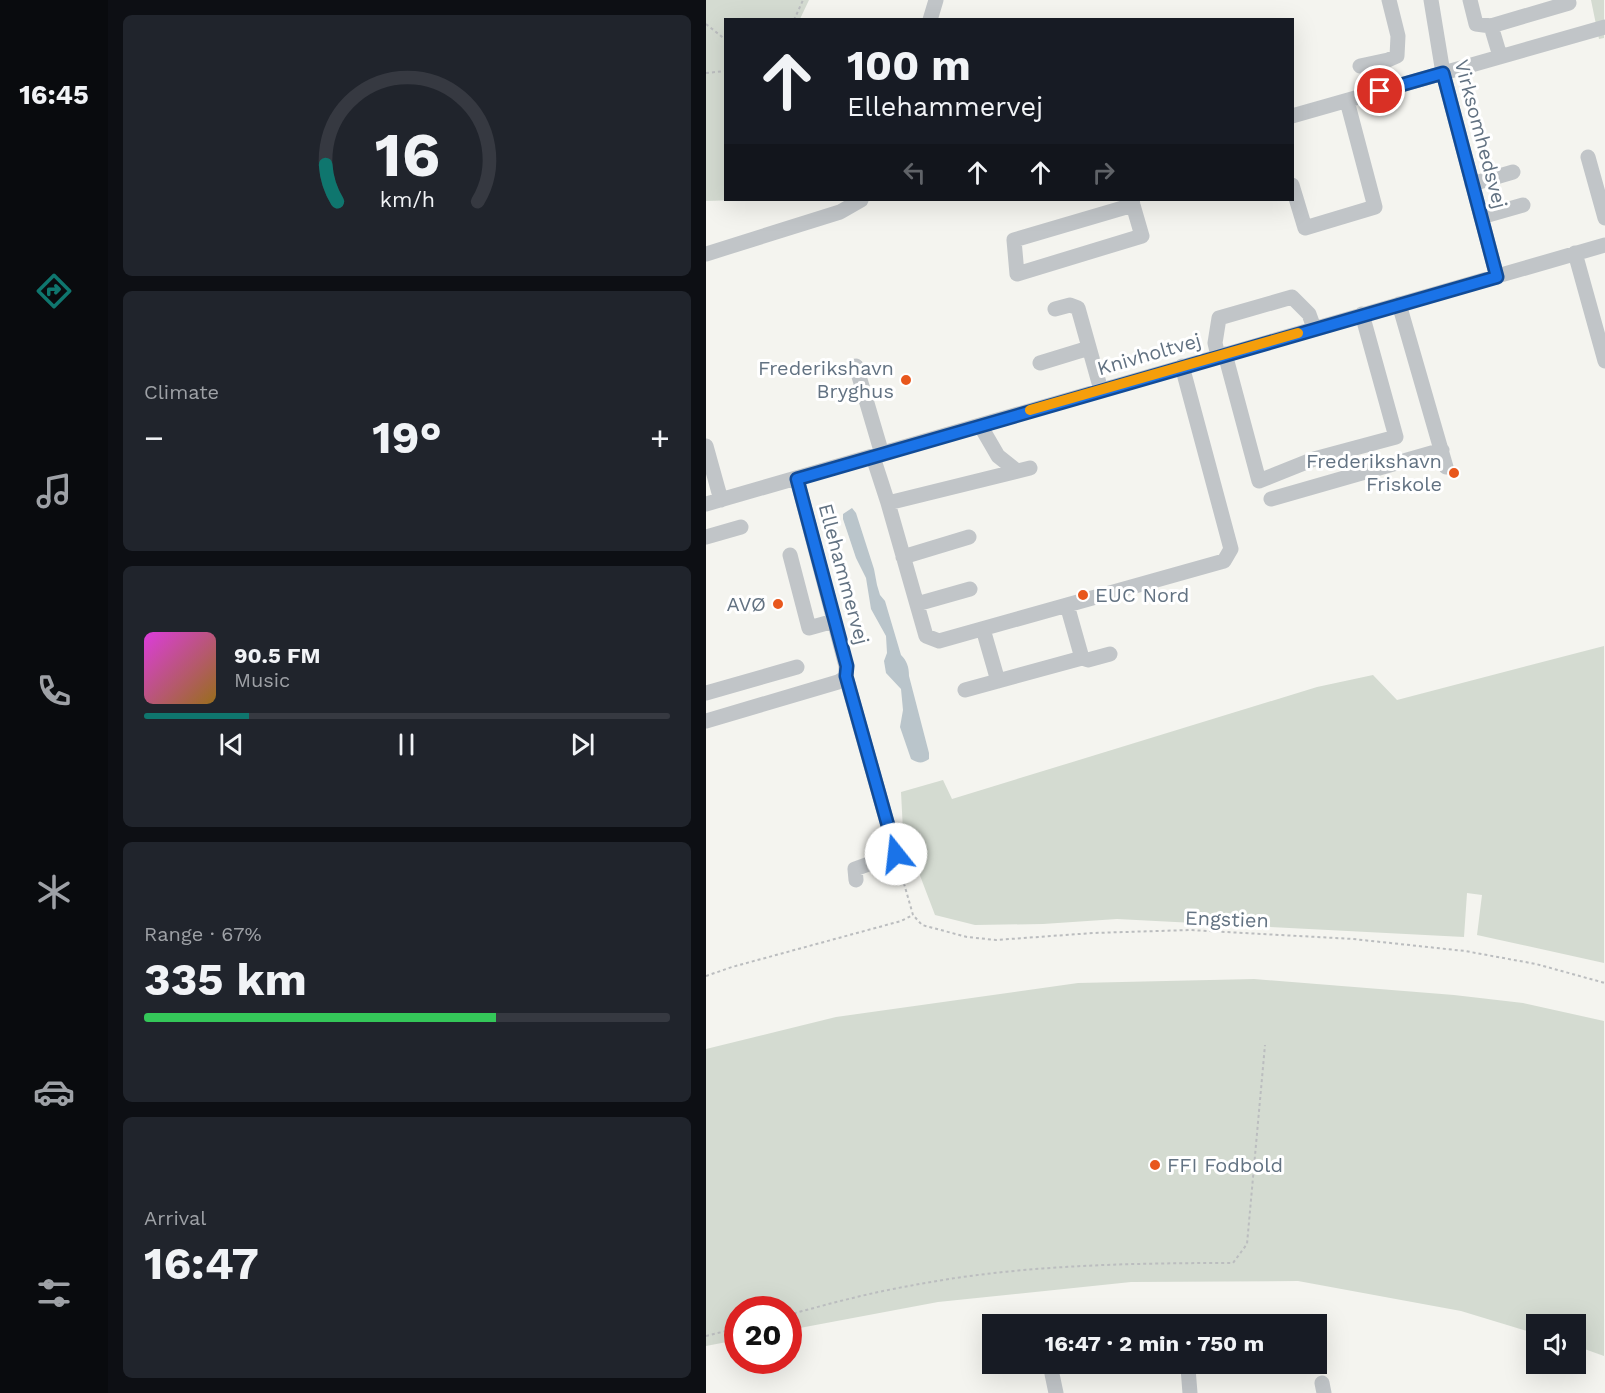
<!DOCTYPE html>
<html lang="en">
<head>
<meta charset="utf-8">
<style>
  body { margin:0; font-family:"Work Sans",sans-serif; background:#20242c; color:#f1f3f6; height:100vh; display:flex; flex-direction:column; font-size:22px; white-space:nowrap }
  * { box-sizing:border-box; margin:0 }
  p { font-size:20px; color:#9ea1a6 }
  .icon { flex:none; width:33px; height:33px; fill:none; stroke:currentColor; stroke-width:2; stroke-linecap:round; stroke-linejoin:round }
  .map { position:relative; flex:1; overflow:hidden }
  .sheet { display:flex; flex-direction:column; gap:15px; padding:15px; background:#0d0f14; width:598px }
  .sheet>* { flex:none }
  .hud { position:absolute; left:18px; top:18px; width:570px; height:183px; border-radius:0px; box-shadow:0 6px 24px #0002; background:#171b24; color:#f1f3f6; overflow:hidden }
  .tools { position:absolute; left:820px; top:1314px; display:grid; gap:12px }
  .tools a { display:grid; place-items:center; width:60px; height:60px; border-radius:0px; background:#171b24; box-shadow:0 6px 24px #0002; font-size:30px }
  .speed { position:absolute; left:18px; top:1296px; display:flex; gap:12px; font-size:30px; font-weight:700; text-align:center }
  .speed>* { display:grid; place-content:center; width:78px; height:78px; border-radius:50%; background:#171b24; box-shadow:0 6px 24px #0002; line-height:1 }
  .speed .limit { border:9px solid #d22; background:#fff; color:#111 }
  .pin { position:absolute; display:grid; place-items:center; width:51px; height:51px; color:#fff; margin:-26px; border:3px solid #fff; border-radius:50%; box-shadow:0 2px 6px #0007 }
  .me { position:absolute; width:66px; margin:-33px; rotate:344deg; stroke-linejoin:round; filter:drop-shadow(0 0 4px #0008) }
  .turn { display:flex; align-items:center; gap:21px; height:126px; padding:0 24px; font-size:27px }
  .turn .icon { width:78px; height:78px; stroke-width:2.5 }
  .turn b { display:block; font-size:42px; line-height:51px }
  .lanes { display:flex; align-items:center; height:57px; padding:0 24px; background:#0003; justify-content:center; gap:30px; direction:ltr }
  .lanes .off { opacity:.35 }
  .big { font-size:45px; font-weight:700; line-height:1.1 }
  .sheet .widget { flex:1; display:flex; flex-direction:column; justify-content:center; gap:9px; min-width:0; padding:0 21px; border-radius:9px; background:#20242c }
  .sheet .dial { align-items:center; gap:0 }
  .dial svg { height:156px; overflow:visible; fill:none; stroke:#363941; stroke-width:7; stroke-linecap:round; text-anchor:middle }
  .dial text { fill:#f1f3f6; stroke:none }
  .song { display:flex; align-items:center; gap:18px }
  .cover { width:72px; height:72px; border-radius:9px; background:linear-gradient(135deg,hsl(300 70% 55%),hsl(40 70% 35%)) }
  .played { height:6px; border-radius:3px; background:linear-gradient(90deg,#0f766e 20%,#363941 20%) }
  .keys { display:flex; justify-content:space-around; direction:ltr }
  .heat { display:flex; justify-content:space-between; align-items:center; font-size:33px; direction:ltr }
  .charge { height:9px; border-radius:4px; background:linear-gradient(90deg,#34c759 67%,#363941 0) }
  .trip { position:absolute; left:276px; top:1314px; width:345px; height:60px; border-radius:0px; background:#171b24; box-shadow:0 6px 24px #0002; font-weight:700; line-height:60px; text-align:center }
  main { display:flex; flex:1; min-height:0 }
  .dock { display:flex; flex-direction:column; width:108px; justify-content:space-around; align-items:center; background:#090b0e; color:#9ea1a6 }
  .dock .icon { width:42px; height:42px }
  .dock .current { color:#0f766e }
  .dock b { font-size:27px; color:#f1f3f6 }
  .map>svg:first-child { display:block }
  .green { fill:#d4dbd1 }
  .water { fill:#bac5cb }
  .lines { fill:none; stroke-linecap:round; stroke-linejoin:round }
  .path { stroke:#bbbdbf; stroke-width:2; stroke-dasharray:3 3; stroke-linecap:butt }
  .minor { stroke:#c1c5c8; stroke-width:15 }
  .route-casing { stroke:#114b97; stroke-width:15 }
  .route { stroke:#1a73e8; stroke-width:10 }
  .slow { stroke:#f59e0b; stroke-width:10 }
  .poi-dot { fill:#e8571c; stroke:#fff; stroke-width:2 }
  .labels { text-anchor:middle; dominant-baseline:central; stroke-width:6; stroke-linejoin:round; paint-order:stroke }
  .street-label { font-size:20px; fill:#627282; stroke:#fff }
  .poi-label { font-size:20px; fill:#627282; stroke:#fff; text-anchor:end }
</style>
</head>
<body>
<main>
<nav class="dock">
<b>16:45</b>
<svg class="icon current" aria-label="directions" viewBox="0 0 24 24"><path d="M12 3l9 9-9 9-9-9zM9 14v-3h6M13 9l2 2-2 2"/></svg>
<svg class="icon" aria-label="music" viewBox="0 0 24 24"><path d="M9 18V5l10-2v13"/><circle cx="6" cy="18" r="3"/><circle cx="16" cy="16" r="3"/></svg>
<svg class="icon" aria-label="phone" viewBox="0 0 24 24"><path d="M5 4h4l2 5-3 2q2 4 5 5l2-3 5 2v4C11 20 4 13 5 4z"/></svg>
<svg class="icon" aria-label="climate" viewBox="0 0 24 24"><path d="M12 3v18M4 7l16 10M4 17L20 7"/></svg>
<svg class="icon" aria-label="car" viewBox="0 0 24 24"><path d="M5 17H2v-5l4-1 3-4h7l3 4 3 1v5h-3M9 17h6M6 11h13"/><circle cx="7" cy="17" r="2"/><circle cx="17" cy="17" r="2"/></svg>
<svg class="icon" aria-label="filters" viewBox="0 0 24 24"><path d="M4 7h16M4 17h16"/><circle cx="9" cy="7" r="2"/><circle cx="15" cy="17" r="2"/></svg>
</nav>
<section class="sheet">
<div class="widget dial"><svg viewBox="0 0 100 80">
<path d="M14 69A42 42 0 1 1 86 69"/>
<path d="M14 69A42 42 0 0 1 8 50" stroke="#0f766e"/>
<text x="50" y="56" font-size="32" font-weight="700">16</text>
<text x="50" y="72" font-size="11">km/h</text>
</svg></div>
<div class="widget"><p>Climate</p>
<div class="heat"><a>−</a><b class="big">19°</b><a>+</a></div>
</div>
<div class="widget">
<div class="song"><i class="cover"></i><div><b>90.5 FM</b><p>Music</p></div></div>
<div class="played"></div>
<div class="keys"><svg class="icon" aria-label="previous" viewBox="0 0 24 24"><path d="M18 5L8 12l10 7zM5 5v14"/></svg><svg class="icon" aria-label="pause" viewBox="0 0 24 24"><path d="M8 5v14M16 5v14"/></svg><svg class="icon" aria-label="next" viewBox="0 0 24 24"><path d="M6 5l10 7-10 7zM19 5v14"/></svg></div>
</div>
<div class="widget"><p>Range · 67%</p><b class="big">335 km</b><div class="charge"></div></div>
<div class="widget"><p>Arrival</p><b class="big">16:47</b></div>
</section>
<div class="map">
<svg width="899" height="1393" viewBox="0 0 899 1393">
  <rect width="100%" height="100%" fill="#f4f4ef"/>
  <path class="green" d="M0,0h103l-9,19 -74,1v180h12l-32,1z
    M885,0h13v38l-5,1z
    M898,646v317l-127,-28 5,-40 -15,-2 -3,44 -347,-18 -74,5 -68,1 -40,-10 -32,-84 -2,-39 42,-12 9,19 365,-112 56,-12 24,25z
    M548,979l200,16 69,8 81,18v335l-28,-10v-22h-39v10l-76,-23 -163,-30 -167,1 -193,20 -149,28 -1,-20h-50l-1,30 -31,6v-297l130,-32 242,-34z"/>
  <path class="water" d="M146,508l4,5 18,56 3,16 3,10 5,6 16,54c6,6 8,12 8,21l20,77v6c-7,5 -11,4 -18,0l-11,-32 3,-17 -2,-21 -15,-16 -2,-12 3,-8 -1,-17 -15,-27 -5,-31 -10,-20 -13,-39v-5z"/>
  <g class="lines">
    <path class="path" d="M88,20l9,-20
      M0,24l20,16
      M0,73l20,-2
      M193,866l14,49 9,10 45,12 29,3 97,-7 97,-3 163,9 112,12 71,13 69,19
      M0,976l26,-9 169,-46 12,-6
      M82,1315c40,-11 81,-22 121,-29 107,-21 216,-23 324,-23l14,-19 18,-199
      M0,1336l32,-8"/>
    <path class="minor" d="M725,0l12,73 54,204
      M764,0l6,24 15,2 78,-23 -1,-3
      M224,20l6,-20
      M785,26l9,30
      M654,66l28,-6 9,-4 1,-20 -9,-36
      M586,116l313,-89
      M882,157l17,61
      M766,184l41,-12
      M586,185l13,43 70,-21 -28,-106
      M426,200l1,5 9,31 -125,38 -3,-34 119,-35
      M775,217l42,-12
      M869,253l30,108
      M0,254l134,-42 21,-12
      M693,304l47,163
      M349,309l15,-4 8,3 23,82
      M519,354l34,127 55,-22 82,-22 -34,-123
      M512,356l-3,-13 4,-25 73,-21 17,17 5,14
      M334,363l49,-15
      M150,366l26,88
      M274,425l18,31 19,15
      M0,446l15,54
      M167,457l15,46 38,133 13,5 285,-80 7,-12 -49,-183
      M565,499l171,-49
      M182,503l142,-35
      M0,504l899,-259
      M0,537l35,-10
      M84,555l19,73 25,-7
      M197,557l66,-20
      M211,604l53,-15
      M361,605l15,53
      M277,629l15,52
      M140,677l50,177 -41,15 1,11
      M259,690l117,-32 6,2 22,-6
      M0,693l91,-26
      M0,721l132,-39 8,-5v-11l-49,-187
      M482,1368l2,25
      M346,1374l4,19
      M616,1383l2,10"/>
  </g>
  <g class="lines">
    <g class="route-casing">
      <path id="route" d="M190,854l-50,-178 1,-10 -50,-187 700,-202 -54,-204 -63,18"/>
    </g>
    <use href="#route" class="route"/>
    <path class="slow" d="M324,410l268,-77"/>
  </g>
  <g class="poi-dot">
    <circle cx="200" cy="380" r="6"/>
    <circle cx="748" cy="473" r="6"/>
    <circle cx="377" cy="595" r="6"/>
    <circle cx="72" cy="604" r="6"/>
    <circle cx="449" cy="1165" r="6"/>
  </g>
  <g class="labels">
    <g class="street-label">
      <text transform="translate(775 134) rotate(75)">Virksomhedsvej</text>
      <text transform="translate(443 354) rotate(-16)">Knivholtvej</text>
      <text transform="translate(138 574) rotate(75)">Ellehammervej</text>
      <text transform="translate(521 919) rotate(2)">Engstien</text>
    </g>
    <g class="poi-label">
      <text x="188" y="368">Frederikshavn<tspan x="188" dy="23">Bryghus</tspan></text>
      <text x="736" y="461">Frederikshavn<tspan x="736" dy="23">Friskole</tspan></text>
      <text x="389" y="595" text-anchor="start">EUC Nord</text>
      <text x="60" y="604">AVØ</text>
      <text x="461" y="1165" text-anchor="start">FFI Fodbold</text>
    </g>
  </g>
</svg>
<div class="tools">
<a><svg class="icon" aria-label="sound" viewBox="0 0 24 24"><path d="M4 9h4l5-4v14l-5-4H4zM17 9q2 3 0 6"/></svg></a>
</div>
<div class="speed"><div class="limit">20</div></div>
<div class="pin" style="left:674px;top:91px;background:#d93025"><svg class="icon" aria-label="arrive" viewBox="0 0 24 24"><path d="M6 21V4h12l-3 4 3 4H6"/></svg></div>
<svg class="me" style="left:190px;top:854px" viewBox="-20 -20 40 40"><circle r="19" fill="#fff"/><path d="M0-13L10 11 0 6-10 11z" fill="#1a73e8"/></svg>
<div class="trip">16:47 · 2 min · 750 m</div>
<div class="hud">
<div class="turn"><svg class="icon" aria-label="ahead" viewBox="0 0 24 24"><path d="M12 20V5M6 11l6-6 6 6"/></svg><div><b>100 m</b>Ellehammervej</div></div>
<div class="lanes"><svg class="icon off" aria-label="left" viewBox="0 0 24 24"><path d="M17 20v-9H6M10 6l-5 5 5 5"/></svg><svg class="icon" aria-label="ahead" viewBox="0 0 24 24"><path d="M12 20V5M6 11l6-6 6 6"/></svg><svg class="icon" aria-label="ahead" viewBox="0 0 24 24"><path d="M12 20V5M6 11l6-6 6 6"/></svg><svg class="icon off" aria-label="right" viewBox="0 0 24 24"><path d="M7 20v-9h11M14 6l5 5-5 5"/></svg></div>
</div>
</div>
</main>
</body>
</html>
